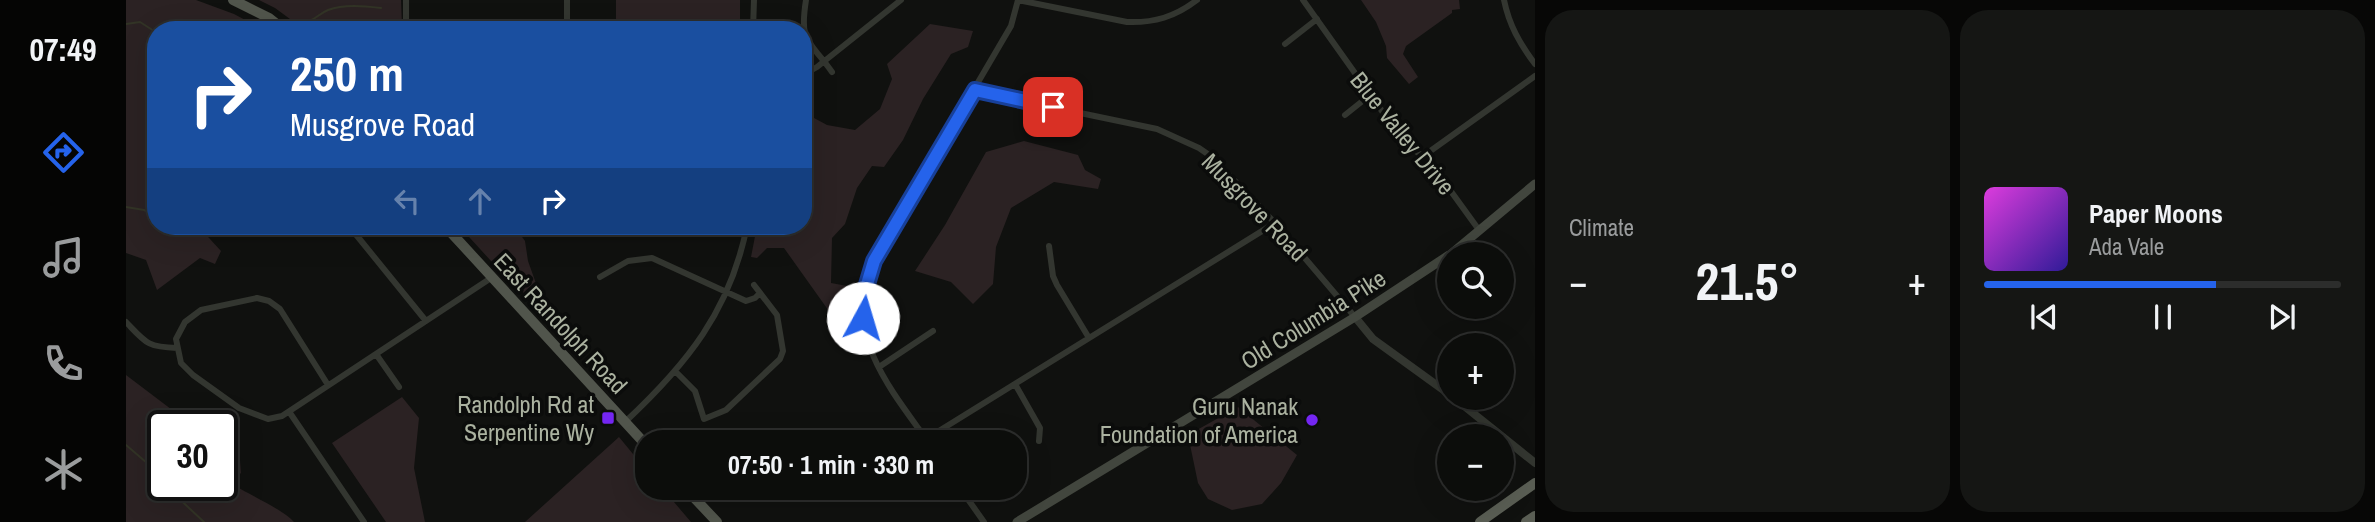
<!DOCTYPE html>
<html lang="en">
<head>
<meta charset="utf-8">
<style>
  body { margin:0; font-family:"Archivo Narrow",sans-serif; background:#151614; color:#f1f3f6; height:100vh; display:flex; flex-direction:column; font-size:26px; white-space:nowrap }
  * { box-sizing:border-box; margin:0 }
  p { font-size:23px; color:#9a9c9d }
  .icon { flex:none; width:38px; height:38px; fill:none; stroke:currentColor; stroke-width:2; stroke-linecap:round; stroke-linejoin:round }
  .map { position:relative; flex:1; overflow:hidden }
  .side { display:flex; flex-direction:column; gap:10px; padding:10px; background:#070706; width:840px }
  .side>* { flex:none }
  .hud { position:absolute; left:21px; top:21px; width:665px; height:214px; border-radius:28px; box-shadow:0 7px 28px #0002,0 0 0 2px #2c2d2c; background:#1a4fa0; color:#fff; overflow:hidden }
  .tools { position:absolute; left:1311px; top:242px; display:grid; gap:14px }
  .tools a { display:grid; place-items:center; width:77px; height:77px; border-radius:50%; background:#0c0d0b; box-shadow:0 7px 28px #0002,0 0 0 2px #2c2d2c; font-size:35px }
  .speed { position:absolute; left:21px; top:410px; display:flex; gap:14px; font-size:35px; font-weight:700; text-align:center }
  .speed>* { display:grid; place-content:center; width:91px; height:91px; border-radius:50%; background:#0c0d0b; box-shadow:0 7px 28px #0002,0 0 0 2px #2c2d2c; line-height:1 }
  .speed .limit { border:4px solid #111; border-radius:10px; background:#fff; color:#111 }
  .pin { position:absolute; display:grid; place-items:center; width:60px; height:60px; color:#fff; margin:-30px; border-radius:14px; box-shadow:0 4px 10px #0006 }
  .me { position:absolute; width:77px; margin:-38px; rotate:6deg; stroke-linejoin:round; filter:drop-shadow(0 0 5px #0008) }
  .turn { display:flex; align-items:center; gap:24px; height:147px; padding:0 28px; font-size:32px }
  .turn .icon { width:91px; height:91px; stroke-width:2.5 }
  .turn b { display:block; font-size:49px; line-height:60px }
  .lanes { display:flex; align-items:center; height:66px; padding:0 28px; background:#0003; justify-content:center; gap:35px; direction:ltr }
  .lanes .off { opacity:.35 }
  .big { font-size:52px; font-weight:700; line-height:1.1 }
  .side .card { flex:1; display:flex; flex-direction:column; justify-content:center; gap:10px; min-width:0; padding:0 24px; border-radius:28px; background:#151614 }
  .song { display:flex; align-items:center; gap:21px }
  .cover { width:84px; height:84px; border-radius:10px; background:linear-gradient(135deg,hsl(300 70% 55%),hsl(250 70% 35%)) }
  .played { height:7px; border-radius:4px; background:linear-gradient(90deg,#2563eb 65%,#2c2d2c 65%) }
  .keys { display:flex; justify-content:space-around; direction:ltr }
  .heat { display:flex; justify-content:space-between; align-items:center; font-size:38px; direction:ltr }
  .side .tiles { flex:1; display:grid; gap:10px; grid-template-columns:repeat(2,1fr) }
  .trip { position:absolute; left:509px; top:430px; width:392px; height:70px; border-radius:28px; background:#0c0d0b; box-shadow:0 7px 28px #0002,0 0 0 2px #2c2d2c; font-weight:700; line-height:70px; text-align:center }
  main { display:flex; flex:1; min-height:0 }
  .tabs { display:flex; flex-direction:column; width:126px; justify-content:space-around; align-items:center; background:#050504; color:#9a9c9d }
  .tabs .icon { width:49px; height:49px }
  .tabs .selected { color:#2563eb }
  .tabs b { font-size:32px; color:#f1f3f6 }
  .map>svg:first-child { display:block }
  .green { fill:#2b2223 }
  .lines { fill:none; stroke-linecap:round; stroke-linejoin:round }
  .stream { stroke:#323426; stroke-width:2 }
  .minor { stroke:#333630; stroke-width:6 }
  .tertiary { stroke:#333630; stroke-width:8 }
  .secondary { stroke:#42463e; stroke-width:9 }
  .primary { stroke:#51554c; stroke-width:10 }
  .trunk { stroke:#5a5e54; stroke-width:10 }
  .route-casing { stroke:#184099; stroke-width:18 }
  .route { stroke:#2563eb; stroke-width:12 }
  .poi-dot { fill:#7426f2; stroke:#0b0c0b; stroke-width:2.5 }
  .labels { text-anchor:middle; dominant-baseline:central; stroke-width:7; stroke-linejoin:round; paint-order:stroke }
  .street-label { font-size:24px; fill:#abb2a0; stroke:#0b0c0b }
  .poi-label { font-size:24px; fill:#abb2a0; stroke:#0b0c0b; text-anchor:end }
</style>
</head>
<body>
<main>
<nav class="tabs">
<b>07:49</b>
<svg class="icon selected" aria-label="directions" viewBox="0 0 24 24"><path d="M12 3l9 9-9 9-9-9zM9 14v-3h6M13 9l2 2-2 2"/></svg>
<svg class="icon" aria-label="music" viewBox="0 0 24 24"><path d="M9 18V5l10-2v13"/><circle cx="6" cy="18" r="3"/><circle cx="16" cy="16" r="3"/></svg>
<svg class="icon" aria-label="phone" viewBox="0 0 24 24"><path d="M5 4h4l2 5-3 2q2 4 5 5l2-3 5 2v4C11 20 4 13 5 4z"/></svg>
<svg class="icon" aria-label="climate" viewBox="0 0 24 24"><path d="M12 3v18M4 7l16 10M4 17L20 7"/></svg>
</nav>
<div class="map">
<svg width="1409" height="522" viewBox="0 0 1409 522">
  <rect width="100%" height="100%" fill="#10110f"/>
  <path class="green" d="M0,0h70l38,14 30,16h-108v196h42l23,25 -6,13 -15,-6 -43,32 -11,-30 -20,-7z
    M133,0h142l1,27v3h-97l-30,-22z
    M490,0h124v30h-124z
    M1235,0h98l1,9 -8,1v3l-46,33 -3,8 15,23 -9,7 -22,-26 -1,-12 -10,-24z
    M804,24l43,7 -5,16 -17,7 -28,45 -20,41 -19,27 -12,-1 -15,22 -12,36 -13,14 -1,45 27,5 -2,30 4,19 -25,6 -4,-29 -47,-66h-17l-10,10 -6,-1 6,-31h46v-114l24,13 28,5 25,-21 12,-30 -5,-15z
    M898,141l54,14 7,15 16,9 -3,10 -44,-7 -43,26 -15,39 -3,37 -20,20 -22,-22 -36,-11 30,-46 41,-73z
    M333,226h55l11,15 3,20 15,42 -2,6 -39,-36z
    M0,375l66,50h-29v60h59v-38l18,13 1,13 -11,10c16,10 54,27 64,39h-168z
    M276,397l17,21 -5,50 11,54h-39l-54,-79z
    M1112,407l59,48 -16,28 -19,21 -30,6 -24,-11 -10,-16 -10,-48z
    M493,437l28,34 1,17h14l29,34h-166z"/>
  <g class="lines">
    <path class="stream" d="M177,22c11,0 15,-8 25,-12 16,-6 36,-4 53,-2
      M0,24l14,-2 14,9
      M0,207l18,3 12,6
      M0,445l21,18 16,9
      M44,485l3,8 31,29"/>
    <path class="minor" d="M680,0c-7,44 3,39 26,72
      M892,0l109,22c27,1 48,-5 70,-22
      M1177,0l101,142 25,19 50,69
      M1378,0c5,25 16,44 31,64
      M280,30v-30
      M441,30v-30
      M627,30l1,-30
      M1159,44l32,-25
      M677,75l14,-8 84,-67
      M849,91l182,38 42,19 13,9 63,66 80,94
      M1219,115l25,-20
      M1296,157l113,-81
      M223,226l77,95
      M923,246l4,30 4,9 32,53
      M474,277l28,-16 24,-3 94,43 9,-3 5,-5
      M0,322c20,21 21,25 51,26
      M250,354l23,33
      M753,367l54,-36
      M550,372l19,19 9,28 22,-9 54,-51 3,-8 -6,-36 -23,-30
      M889,384l25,44 -1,13
      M202,385l-48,-76 -11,-8 -12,-3 -56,12 -16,12 -9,17 5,24 12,12 46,33 29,11 14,-3 209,-138
      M164,413l74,109
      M499,422c62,-58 105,-111 122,-196
      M800,439l349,-216
      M803,443c-34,-48 -82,-102 -61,-166 6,-17 16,-32 24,-48l119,-203 7,-26
      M834,488l24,34"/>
    <path class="tertiary" d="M1229,317l18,22 76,55
      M1327,397l82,66"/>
    <path class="secondary" d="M1325,254l84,-70
      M891,522l338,-205 94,-62"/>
    <path class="primary" d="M107,0l36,18 15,12
      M319,226l203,221
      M559,488l32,34"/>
    <path class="trunk" d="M1354,522l55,-39
      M1400,522l9,-6"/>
  </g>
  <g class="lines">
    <g class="route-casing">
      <path id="route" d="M737,318l2,-27 9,-30 101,-171 78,17"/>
    </g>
    <use href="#route" class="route"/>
  </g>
  <g class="poi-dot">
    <rect x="475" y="411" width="14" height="14" rx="3.5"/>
    <circle cx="1186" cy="420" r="7"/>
  </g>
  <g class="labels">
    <g class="street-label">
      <text transform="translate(1277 133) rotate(51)">Blue Valley Drive</text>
      <text transform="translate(1129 207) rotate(46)">Musgrove Road</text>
      <text transform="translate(1187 319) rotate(-32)">Old Columbia Pike</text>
      <text transform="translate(435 323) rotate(47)">East Randolph Road</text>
    </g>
    <g class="poi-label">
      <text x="468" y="404">Randolph Rd at<tspan x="468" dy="28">Serpentine Wy</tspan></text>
      <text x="1172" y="406">Guru Nanak<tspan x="1172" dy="28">Foundation of America</tspan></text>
    </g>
  </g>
</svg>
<div class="tools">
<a><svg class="icon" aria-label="search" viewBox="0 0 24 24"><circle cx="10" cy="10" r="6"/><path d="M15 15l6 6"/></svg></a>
<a>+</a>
<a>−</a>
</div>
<div class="speed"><div class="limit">30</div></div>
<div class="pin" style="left:927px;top:107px;background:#d93025"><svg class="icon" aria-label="arrive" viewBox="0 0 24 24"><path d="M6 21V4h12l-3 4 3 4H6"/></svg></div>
<svg class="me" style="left:737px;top:318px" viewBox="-20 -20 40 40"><circle r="19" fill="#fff"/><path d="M0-13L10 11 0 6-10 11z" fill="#2563eb"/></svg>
<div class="trip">07:50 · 1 min · 330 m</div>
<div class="hud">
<div class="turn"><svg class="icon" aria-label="right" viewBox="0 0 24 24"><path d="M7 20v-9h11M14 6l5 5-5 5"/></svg><div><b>250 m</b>Musgrove Road</div></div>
<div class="lanes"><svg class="icon off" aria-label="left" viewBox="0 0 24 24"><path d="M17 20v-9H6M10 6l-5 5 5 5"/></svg><svg class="icon off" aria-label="ahead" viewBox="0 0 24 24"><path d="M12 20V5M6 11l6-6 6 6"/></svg><svg class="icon" aria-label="right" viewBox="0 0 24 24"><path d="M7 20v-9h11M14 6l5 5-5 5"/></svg></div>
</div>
</div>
<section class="side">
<div class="tiles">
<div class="card"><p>Climate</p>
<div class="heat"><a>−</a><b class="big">21.5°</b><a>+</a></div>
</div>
<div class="card">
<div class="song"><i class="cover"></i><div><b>Paper Moons</b><p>Ada Vale</p></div></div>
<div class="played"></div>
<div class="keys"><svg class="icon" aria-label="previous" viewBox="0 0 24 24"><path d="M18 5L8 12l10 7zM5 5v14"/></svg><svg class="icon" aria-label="pause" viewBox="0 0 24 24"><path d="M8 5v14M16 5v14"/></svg><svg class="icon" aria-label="next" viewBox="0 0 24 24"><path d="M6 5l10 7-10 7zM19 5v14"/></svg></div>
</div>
</div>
</section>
</main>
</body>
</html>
